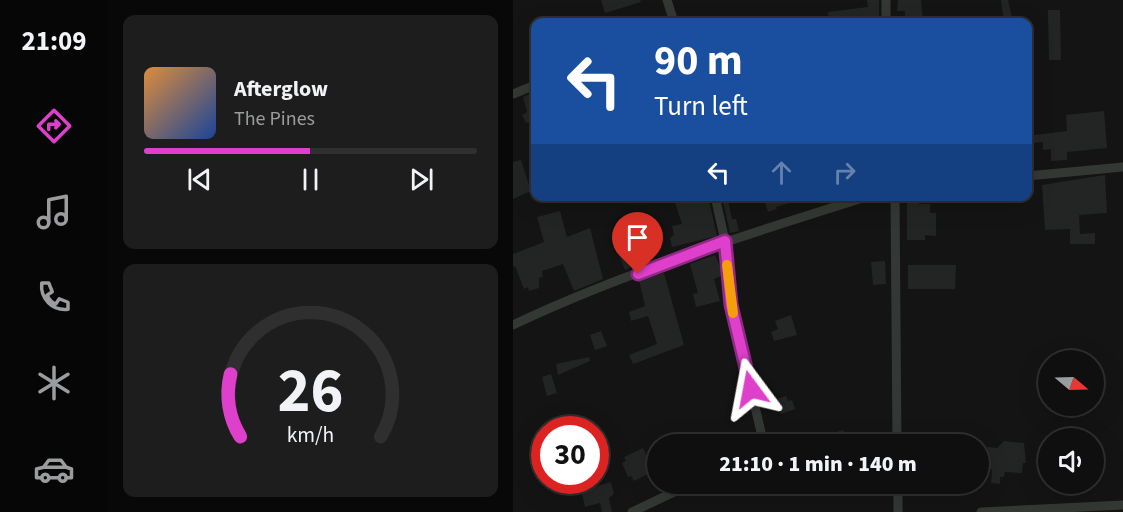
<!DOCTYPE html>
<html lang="en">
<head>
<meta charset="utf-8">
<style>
  body { margin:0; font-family:"Source Sans 3",sans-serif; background:#1c1d1c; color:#f1f3f6; height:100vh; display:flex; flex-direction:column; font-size:22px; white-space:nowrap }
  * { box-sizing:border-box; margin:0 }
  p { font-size:20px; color:#9b9c9e }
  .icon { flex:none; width:33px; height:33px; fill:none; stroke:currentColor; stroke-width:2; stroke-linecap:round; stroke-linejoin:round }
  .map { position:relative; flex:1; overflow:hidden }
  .drawer { display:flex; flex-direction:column; gap:15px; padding:15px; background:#080808; width:405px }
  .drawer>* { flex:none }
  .top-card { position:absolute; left:18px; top:18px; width:501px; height:183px; border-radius:12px; box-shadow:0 6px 24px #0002,0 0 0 2px #2e2f2e; background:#1a4fa0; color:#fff; overflow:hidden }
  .needle { width:39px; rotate:109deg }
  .buttons { position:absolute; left:525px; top:350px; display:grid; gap:12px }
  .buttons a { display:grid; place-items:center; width:66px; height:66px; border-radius:50%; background:#0e0f0e; box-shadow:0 6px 24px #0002,0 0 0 2px #2e2f2e; font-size:30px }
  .speed { position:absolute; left:18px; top:416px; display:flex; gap:12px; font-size:30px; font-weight:700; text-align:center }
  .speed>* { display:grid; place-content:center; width:78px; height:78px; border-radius:50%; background:#0e0f0e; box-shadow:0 6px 24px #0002,0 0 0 2px #2e2f2e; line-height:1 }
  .speed .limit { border:9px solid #d22; background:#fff; color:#111 }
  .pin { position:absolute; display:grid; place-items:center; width:51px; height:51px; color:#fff; margin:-62px -26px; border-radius:50% 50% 50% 0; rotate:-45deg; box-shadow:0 0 6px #0007 }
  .pin .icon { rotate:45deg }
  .me { position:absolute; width:66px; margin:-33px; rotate:347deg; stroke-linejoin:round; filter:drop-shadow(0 0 4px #0008) }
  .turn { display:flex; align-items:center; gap:21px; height:126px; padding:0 24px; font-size:27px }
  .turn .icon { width:78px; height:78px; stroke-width:2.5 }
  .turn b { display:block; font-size:42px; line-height:51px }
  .lanes { display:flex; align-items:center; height:57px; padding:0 24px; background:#0003; justify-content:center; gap:30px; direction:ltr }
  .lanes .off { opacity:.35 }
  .drawer .tile { flex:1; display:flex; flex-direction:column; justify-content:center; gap:9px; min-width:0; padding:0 21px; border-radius:12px; background:#1c1d1c }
  .drawer .dial { align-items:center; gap:0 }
  .dial svg { height:156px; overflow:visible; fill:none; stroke:#2e2f2e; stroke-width:7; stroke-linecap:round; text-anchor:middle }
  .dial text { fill:#f1f3f6; stroke:none }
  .song { display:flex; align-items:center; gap:18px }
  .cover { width:72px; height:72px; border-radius:9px; background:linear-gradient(135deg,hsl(30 70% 55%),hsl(220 70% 35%)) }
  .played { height:6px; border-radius:3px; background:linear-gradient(90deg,#de40cb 50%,#2e2f2e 50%) }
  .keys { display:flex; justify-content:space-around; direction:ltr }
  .trip { position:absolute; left:134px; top:434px; width:342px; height:60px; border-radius:30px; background:#0e0f0e; box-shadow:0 6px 24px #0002,0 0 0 2px #2e2f2e; font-weight:800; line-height:60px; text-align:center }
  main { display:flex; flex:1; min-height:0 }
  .dock { display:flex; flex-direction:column; width:108px; justify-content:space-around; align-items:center; background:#060606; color:#9b9c9e }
  .dock .icon { width:42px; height:42px }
  .dock .selected { color:#de40cb }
  .dock b { font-size:27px; color:#f1f3f6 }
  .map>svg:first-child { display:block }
  .building { fill:#232524 }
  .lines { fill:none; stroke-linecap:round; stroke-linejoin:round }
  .minor { stroke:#343835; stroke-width:9 }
  .route-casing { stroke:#902a84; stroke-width:15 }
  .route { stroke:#de40cb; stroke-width:10 }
  .slow { stroke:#f59e0b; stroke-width:10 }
</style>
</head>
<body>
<main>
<nav class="dock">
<b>21:09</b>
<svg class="icon selected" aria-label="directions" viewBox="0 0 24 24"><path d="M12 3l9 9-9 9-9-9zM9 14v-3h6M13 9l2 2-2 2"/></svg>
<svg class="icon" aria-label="music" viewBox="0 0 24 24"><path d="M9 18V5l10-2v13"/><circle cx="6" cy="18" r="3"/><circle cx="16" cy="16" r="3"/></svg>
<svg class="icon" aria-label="phone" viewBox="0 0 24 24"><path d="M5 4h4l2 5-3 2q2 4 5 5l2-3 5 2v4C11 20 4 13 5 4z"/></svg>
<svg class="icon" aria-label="climate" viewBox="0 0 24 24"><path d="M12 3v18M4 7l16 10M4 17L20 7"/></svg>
<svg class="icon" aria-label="car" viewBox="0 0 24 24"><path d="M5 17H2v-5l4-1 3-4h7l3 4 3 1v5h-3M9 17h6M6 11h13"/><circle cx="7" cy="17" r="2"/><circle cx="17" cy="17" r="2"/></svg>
</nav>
<section class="drawer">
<div class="tile">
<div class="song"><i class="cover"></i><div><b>Afterglow</b><p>The Pines</p></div></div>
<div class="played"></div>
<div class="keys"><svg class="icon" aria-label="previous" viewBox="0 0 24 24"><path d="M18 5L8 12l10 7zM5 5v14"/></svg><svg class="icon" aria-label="pause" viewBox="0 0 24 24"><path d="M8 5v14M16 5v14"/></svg><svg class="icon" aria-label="next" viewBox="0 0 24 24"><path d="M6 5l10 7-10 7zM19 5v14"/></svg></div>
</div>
<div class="tile dial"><svg viewBox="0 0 100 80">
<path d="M14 69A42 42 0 1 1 86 69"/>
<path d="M14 69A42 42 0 0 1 9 37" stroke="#de40cb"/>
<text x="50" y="56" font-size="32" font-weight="700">26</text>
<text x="50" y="72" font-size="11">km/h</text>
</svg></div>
</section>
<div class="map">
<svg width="610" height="512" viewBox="0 0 610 512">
  <rect width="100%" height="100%" fill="#131413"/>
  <path class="building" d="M88,0h39l1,2 -36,11z
    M354,0h12v20l-50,2 -1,-10 40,-5z
    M385,0h23l2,22h-18v-11h-8z
    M488,0h7l5,22h-9z
    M535,10h12l1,50h-12z
    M22,92v40h-2l-3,-10 -4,1 -4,-8 5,-3 -4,-15z
    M591,111l3,37 -40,4v8l-16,1v-12l-8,1v-8l-16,2v-8l40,-5 -1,-16z
    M8,160l10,31 -18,8v-37z
    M592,175l2,38 -28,2 1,19 15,-1v11h-25v-15l-25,1 -3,-45z
    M160,196h35l9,40 -45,11 -2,-9 4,-3 -2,-9 10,-2z
    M209,196h5l5,23h4l3,12 -9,2z
    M250,196h39v3l-26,8 1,2 -9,3z
    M394,196h12v8h11v9h6v23l-11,-1v5h-18z
    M47,211l7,26 23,-9 13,51 -29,12 -11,-27 -21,7 1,6 -4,1v10l-10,3 -1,-4 -4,2 -9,-23 -2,1v-13l31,-12 -7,-25z
    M120,250l5,14 -13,6 -6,-15z
    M202,255l6,14v7l-7,3 6,22 -24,6 -3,-13 5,-1 -8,-29z
    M372,261l1,23 -13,1 -2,-23z
    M395,265h48l-1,24h-47z
    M151,273l20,72 -51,19 -4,-9 28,-11 -9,-28 -17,5 -2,-9 16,-6 -6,-26z
    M278,315l6,20 -23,6 -3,-9 7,-3 -3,-8z
    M88,331l6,15 -12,4 -5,-15z
    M76,357l1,4 -32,14 -2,-11z
    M38,374l6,19 -10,3 -5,-19z
    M273,396l2,5 4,-1 3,9 -14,5 -5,-15z
    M64,417l4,12h-30z
    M330,430l5,14h-20l-3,-8z
    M491,441l20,2 2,20h-3l-1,10 -17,-1 -1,5h-4v7l-9,-1 1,-14h-6l1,-22 10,1z
    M130,448l8,17 -4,4 3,4 -16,8 -3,-5 -3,1 -6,-14 4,-2 -2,-4z
    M66,480h14l1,7 17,-5 3,12 -5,4 3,14h-10l-2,-9 -15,4z"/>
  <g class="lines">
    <path class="minor" d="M154,0l7,22
      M373,0v22
      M0,94l22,-9
      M514,176l96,-9
      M202,196l10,45 6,64 30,127 -1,12
      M382,196l2,248
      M0,325c114,-54 236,-91 356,-129
      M385,483v29
      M119,512l61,-29
      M468,512l142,-7"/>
  </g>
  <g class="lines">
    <g class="route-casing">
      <path id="route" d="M125,274l87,-33 6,64 20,84"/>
    </g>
    <use href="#route" class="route"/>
    <path class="slow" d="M214,265l6,48"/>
  </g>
</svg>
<div class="buttons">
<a><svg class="needle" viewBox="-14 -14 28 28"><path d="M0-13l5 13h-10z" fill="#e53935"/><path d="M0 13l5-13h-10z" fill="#9b9c9e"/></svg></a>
<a><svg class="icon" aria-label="sound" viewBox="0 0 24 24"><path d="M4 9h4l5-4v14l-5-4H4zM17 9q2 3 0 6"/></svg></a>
</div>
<div class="speed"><div class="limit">30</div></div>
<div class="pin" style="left:125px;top:274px;background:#d93025"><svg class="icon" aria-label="arrive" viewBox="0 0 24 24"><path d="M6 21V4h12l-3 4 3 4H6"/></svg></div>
<svg class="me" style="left:238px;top:389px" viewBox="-20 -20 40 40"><path d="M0-17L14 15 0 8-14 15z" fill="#de40cb" stroke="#fff" stroke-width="4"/></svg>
<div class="trip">21:10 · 1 min · 140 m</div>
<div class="top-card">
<div class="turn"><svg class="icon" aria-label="left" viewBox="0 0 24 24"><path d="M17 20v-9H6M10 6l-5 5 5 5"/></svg><div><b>90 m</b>Turn left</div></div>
<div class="lanes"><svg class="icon" aria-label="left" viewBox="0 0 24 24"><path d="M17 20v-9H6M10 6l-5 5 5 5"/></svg><svg class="icon off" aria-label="ahead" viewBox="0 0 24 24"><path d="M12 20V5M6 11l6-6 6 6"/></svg><svg class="icon off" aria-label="right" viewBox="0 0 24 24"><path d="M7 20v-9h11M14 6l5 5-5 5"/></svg></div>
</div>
</div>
</main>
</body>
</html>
